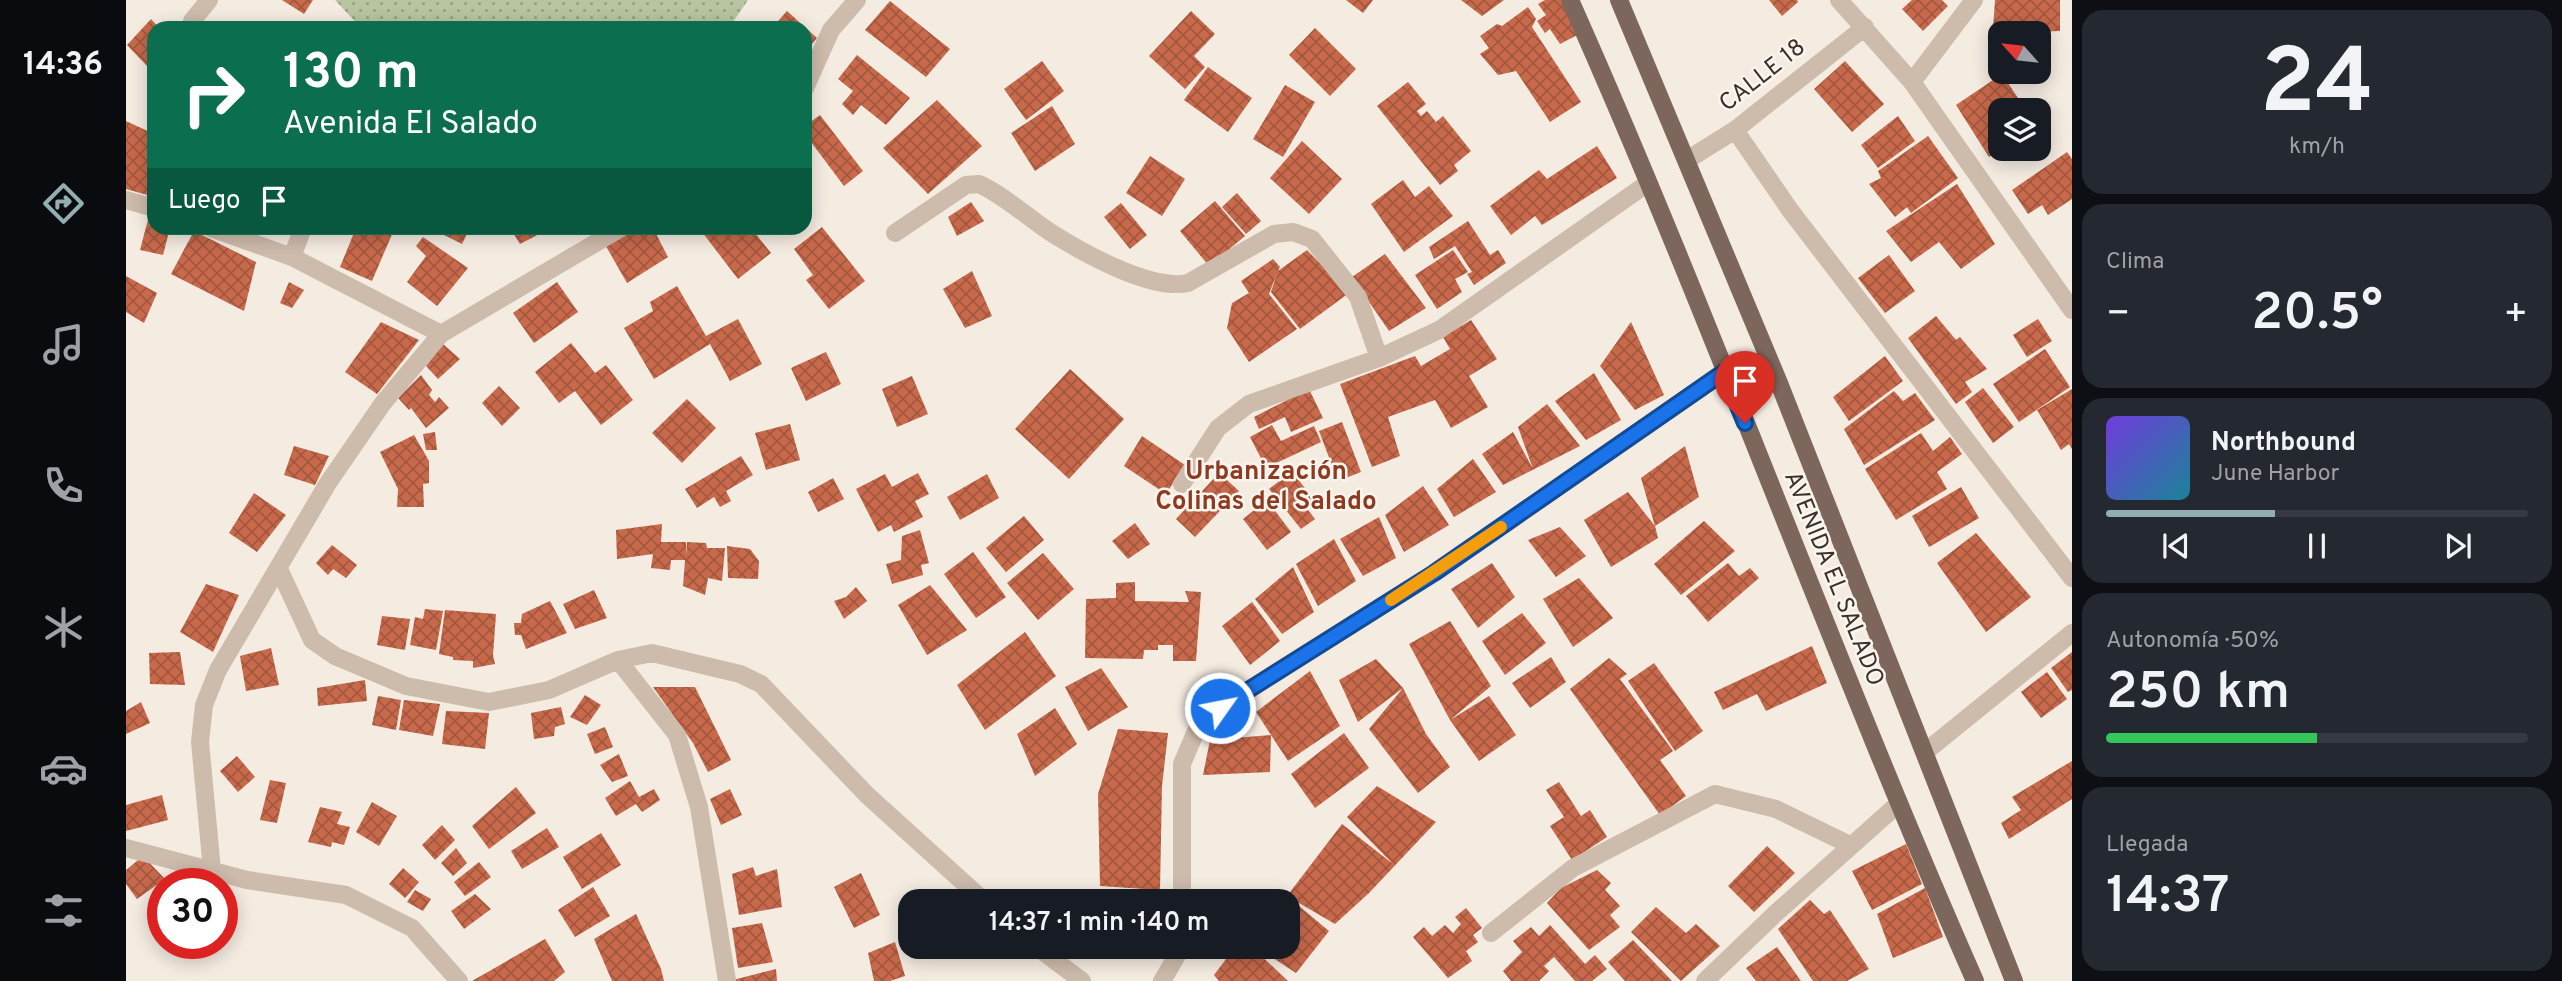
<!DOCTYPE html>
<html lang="es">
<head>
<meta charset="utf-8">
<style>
  body { margin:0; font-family:Overpass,sans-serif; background:#242831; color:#f1f3f6; height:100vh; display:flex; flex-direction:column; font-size:26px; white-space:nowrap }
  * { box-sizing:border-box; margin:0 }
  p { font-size:23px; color:#9ea1a6 }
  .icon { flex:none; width:38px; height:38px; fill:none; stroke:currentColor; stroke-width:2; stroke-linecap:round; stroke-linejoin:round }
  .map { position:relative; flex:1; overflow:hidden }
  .panel { display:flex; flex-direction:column; gap:10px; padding:10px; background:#0d0f14; width:490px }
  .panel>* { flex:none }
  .banner { position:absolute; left:21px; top:21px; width:665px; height:214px; border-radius:21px; box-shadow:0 4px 18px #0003; background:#0b6e4f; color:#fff; overflow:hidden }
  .needle { width:46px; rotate:297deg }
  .controls { position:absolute; left:1862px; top:21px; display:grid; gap:14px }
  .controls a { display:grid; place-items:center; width:63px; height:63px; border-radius:14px; background:#171b24; box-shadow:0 4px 18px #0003; font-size:35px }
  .speed { position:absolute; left:21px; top:868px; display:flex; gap:14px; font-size:35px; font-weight:700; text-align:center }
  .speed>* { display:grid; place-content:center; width:91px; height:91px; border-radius:50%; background:#171b24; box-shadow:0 4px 18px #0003; line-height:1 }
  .speed .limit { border:10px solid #d22; background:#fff; color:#111 }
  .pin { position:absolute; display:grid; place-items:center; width:60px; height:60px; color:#fff; margin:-72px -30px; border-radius:50% 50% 50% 0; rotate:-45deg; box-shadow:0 0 7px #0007 }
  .pin .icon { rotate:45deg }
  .me { position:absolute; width:77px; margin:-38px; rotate:57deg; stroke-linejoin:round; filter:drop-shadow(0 0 5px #0008) }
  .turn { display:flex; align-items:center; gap:24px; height:147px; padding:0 21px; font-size:32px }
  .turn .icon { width:91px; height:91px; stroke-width:2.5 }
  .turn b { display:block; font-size:49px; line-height:60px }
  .then { display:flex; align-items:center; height:66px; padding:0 21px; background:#0003; gap:14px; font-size:26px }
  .big { font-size:52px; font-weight:600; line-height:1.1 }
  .panel .widget { flex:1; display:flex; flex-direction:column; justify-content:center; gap:10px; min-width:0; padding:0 24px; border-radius:21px; background:#242831 }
  .panel .dial { align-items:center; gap:0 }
  .dial b { font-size:91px; line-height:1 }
  .song { display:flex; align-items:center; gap:21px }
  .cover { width:84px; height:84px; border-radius:10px; background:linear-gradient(135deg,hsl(260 70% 55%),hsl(190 70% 35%)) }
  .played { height:7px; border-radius:4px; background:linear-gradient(90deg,#92aeb2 40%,#363941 40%) }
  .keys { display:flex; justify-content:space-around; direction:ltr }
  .heat { display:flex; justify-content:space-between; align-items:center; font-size:38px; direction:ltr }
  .charge { height:10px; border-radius:5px; background:linear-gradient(90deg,#34c759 50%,#363941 0) }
  .trip { position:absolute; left:772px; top:889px; width:402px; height:70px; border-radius:21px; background:#171b24; box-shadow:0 4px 18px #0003; font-weight:600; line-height:70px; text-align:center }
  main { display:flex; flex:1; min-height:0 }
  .dock { display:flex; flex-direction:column; width:126px; justify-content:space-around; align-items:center; background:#090b0e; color:#9ea1a6 }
  .dock .icon { width:49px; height:49px }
  .dock .on { color:#92aeb2 }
  .dock b { font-size:32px; color:#f1f3f6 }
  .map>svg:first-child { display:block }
  .grass { fill:url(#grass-dots) }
  .building { fill:url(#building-cross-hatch) }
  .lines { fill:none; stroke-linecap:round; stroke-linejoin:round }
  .minor { stroke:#cdbbac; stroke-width:18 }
  .primary { stroke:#7d675c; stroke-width:18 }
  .route-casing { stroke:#114b97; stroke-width:18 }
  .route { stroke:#1a73e8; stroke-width:12 }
  .slow { stroke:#f59e0b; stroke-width:12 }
  .labels { text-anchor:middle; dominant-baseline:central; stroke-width:5; stroke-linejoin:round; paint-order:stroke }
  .street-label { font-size:24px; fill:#3b302b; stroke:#fbf5ee }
  .neighbourhood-label { font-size:26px; font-weight:bold; fill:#8c3b22; stroke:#fbf5ee }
</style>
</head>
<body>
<main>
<nav class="dock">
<b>14:36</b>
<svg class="icon on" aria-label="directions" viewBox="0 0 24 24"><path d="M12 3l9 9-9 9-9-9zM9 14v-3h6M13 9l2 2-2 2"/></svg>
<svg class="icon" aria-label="music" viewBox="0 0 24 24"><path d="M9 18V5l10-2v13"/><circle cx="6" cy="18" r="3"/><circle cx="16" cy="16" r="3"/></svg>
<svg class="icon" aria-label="phone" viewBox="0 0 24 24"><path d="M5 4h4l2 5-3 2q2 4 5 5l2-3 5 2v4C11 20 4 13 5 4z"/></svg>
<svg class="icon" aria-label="climate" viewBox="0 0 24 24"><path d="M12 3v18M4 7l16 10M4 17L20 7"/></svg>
<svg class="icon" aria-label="car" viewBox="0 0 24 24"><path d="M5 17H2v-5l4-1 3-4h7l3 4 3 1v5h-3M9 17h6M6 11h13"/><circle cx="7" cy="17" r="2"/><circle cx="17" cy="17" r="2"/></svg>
<svg class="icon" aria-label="filters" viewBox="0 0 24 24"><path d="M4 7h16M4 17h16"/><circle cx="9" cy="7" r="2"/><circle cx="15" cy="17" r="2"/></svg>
</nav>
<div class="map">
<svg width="1946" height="981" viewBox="0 0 1946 981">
  <defs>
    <pattern id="grass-dots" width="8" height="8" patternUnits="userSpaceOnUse" patternTransform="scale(1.75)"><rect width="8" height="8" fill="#b8c4a0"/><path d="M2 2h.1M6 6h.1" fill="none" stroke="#97a083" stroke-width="1.8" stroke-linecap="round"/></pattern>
    <pattern id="building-cross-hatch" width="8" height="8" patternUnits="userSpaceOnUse" patternTransform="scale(1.75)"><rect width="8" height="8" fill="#c8694b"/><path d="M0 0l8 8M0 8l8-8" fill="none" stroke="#a4573f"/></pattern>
  </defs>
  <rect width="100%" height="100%" fill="#f4ebe1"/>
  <path class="grass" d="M209,0h413l-19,28h-368z"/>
  <path class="building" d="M156,0h31l-9,14z
    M1220,0h27l-10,13z
    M1335,0h43l-22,16z
    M1419,0h22l16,32 -23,12 -10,-15 -5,4 -8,-12 9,-6 -8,-11z
    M1643,0h28l1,2 -16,14z
    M1786,0h30l6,6 -25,25 -21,-22z
    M1869,0h65v31l-28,1v-9h-6l-2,10h-24v11l-8,-1z
    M764,1l60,48 -24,28 -61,-47z
    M1402,7l8,12 -4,8 49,75 -31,20 -34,-51 -18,4 -18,-21 9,-6 -9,-12 17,-12 5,2z
    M661,11l30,27 -12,14v-24h-33z
    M1065,11l24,23 -21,22 11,11 -20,22 -36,-33z
    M25,19l8,9h-5v33l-6,6 -21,-22z
    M1189,28l41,41 -26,27 -41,-41z
    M731,55l53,43 -24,27 -25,-20 -8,10 -11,-11 11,-13 -15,-12z
    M916,61l22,30 -38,29 -22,-31z
    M1719,61l39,43 -32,28 -38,-43z
    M1082,67l44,31 -24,34 -44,-32z
    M1876,74l24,36h-26v40l-11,7 -33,-52z
    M1282,82l18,22 -9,7 4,5 6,-5 9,11 7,-6 28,35 -17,14 4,6 -18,14 -63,-79z
    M1159,85l30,17 -32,55 -30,-18z
    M811,100l45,46 -54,48 -45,-46z
    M926,106l23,38 -40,27 -24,-38z
    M694,115l43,56 -19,15 -39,-52v-8z
    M1772,116l17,25 -37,27 -17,-23z
    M0,121l28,13v53l-3,9 -25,-7z
    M1802,136l30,42 -47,35 -4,-6 -12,10 -26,-33 12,-6 -3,-7z
    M1176,141l40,38 -33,35 -39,-36z
    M1471,146l20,32 -75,47 -7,-9 -24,19 -21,-29 49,-36 8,9z
    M1941,152l5,7v40l-24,16 -6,-10 -14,9 -16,-24z
    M1024,156l35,23 -23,37 -36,-23z
    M1277,180l12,17 14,-11 24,30 -49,36 -33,-48z
    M1831,184l38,60 -34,25 -22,-27 -28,20 -25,-31z
    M1111,193l24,28 -15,13 -24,-27z
    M1089,201l30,35 -36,30 -29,-35z
    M845,202l13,19 -27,15 -9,-19z
    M995,203l26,32 -17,14 -26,-32z
    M24,212l4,1v15h16l-7,27 -23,-5z
    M1342,221l22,34 8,-5 8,13 -32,22 -7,-11 5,-2 -17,-26 -21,13 -5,-12z
    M696,227l43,54 -36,28 -23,-29 7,-5 -19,-26z
    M230,228h26l11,4 -21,49 -32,-14z
    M304,228h40l-8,16z
    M384,228h41l-31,16z
    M501,228h26l15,29 -41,26 -24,-42z
    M573,228h52l20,25 -33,26z
    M68,231l62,31 -12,49 -73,-37z
    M297,237l45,31 -31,38 -30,-24 19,-26 -10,-10z
    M1181,250l42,43 -49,36 -29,-37 6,-19 -8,21 28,35 -48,33 -22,-34 5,-25 17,-10 -8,-12 32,-22 7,8 -2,4z
    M1327,250l15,22 -13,7 7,13 -25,17 -22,-34z
    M1259,254l41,54 -37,23 -37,-54z
    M1763,255l26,36 -30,22 -27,-35z
    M846,271l20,45 -27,12 -22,-39z
    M0,276l31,17 -13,30 -18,-11z
    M163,282l15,8 -12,18 -12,-5z
    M431,282l21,30 -44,31 -21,-30z
    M551,286l29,50 32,-17 24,45 -32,17 -20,-37 -56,35 -30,-51 29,-17 -3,-9z
    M1810,316l20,24 4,-3 27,32 -22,13 7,10 -16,12 -48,-66z
    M1912,319l14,22 -25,16 -14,-22z
    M1345,320l26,39 -28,17 19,31 -37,21 -16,-28 -47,17 12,39 -28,11 -32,-83 75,-28 6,10 29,-17 -7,-12z
    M255,322l38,18 -42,54 -32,-22z
    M1505,322l33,73 -29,15 -35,-44z
    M445,343l24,30 11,-8 27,35 -32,25 -26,-34 -16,12 -24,-31z
    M317,344l17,15 -22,20 -12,-13z
    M1919,349l25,38 -51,35 -26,-38z
    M700,352l15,32 -35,17 -15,-33z
    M1759,356l18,25 -54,40 -16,-24z
    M944,369l54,50 -55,60 -54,-50z
    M1468,373l27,47 -35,20 -31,-39z
    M295,375l11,15 -3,5 6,7 4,-5 10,11 -23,20 -15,-20 -2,2 -11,-12z
    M786,376l16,38 -31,13 -15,-38z
    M373,386l21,22 -18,18 -20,-23z
    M1857,388l31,39 -21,16 -28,-41z
    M1183,389l14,29 -32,14 -6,-15 -26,12 -5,-12z
    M1946,389v60l-3,-5 -8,6 -24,-40z
    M1768,391l9,10 12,-8 20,27 -71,45 -20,-36z
    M561,399l29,29 -34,35 -30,-30z
    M1421,404l33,42 -77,39 -21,-31 31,-22 20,37 -15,-42z
    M1216,422l19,50 -23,9 -19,-50z
    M664,424l10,36 -34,10 -11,-37z
    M1146,425l9,16 33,-15 7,16 -55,26 -16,-31z
    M309,432l2,18h-11l-3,-16z
    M1795,433l12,18 17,-14 12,17 -25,18 10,17 -51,31 -31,-51z
    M288,435l15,26v22l-6,1 1,23h-27l1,-18 -18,-37z
    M1016,436l43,29 -19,29 -42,-28z
    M168,446l35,10 -14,29 -31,-10z
    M1559,446l14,51 -44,29 3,12 -47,29 -27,-47 44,-28 27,34 -14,-48z
    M615,456l12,19 -27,16 5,10 -11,6 -6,-10 -17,11 -12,-19z
    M1347,459l23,33 -42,25 -17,-28z
    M1166,471l21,28 -8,7 10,13 -14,10 -32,-40z
    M792,473l11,21 -14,7 8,16 -29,15 -3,-7 -13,7 -22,-43 29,-15 7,13z
    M1093,473l20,18 -44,46 -19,-18z
    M861,474l12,24 -39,22 -13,-23z
    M707,478l11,21 -26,13 -10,-20z
    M1297,486l26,39 -45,27 -19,-37z
    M1835,487l18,31 -50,29 -17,-31z
    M128,493l32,22 -29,37 -28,-19z
    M1141,500l24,32 -24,18 -24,-31z
    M898,516l20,24 -38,32 -20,-24z
    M1253,517l17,41 -33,18 -23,-37z
    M1578,521l31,30 -54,44 -27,-31z
    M1009,523l15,21 -22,15 -16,-18z
    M536,524l-1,18h25v13l1,-13 19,1 1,5h18l-3,33 -14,-3 -3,17 -22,-9 2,-26h-14l-1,10 -19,-2 2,-14 -36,5 -1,-29z
    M1434,527l26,29 -30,21 -28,-37z
    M794,530l9,33 -8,2 2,10 -31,9 -6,-20 15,-4 1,-24z
    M1850,533l55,64 -45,35 -49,-69z
    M1208,539l22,42 -38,25 -22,-42z
    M206,545l25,20 -11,13 -13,-9 -5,6 -12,-12z
    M601,546l23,3 9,12 -1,18 -30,-1z
    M847,552l33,45 -30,21 -32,-44z
    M917,553l31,36 -36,31 -31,-37z
    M1366,563l23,34 -37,31 -27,-39z
    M1602,563l11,13 11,-8 9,10 -51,44 -22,-26z
    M1167,567l21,45 -32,22 -27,-35z
    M1453,578l34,40 -40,29 -30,-48z
    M1009,582v19l54,1 -4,-11 16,1 -5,69h-23v-16h-15v5h-14l-1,9 -58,-1 1,-59 30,-1v-15z
    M80,584l33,11 -26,57 -33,-20z
    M804,585l37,45 -40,25 -29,-50z
    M730,587l11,14 -23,18 -10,-18 12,-4z
    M468,590l13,28 -32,11 -12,-25z
    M424,601l17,32 -41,16 -5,-14h-6l-1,-12h7l1,-9z
    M1126,602l28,39 -30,24 -28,-39z
    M299,609l18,2 -7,39 -26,-5 5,-28 8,2z
    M319,610l51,4 -3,41 2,9 -22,4v-7l-20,-1v-3l-14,-3z
    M1396,613l24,30 -41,32 -23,-34z
    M256,616l28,3 -5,31 -28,-5z
    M1324,621l41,65 -41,34 39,-24 27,39 -37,26 -29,-41 -41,-76z
    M899,632l31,44 -71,54 -28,-45z
    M1686,646l15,37 -61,28 -9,-17 -34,16 -9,-18z
    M145,648l8,37 -33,6 -6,-35z
    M54,652l5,33 -35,-1 -1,-31z
    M1946,652v38l-4,2 -17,-24z
    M1425,657l15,25 -36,26 -18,-25z
    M1483,658l18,16 -7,5 53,72 -13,9 26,36 -26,19 -90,-126z
    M1250,659l27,29 23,46 24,33 -32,26 -49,-64 34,-41 -45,34 -19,-42z
    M1528,663l49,68 -28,20 -47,-70z
    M975,668l27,39 -40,24 -23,-44z
    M1184,671l30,55 -52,35 -32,-49z
    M1921,672l20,27 -26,19 -20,-26z
    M239,680l2,21 -49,5 -1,-18z
    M527,687h42l36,73 -23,12 -15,-29z
    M459,695l16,10 -14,20 -17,-8z
    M252,696l23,4 -5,30 -24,-5z
    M278,700l36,4 -7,32 -34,-6z
    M15,702l9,21 -24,11v-23z
    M435,707l4,17 -10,3 -1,9 -20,3 -3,-26z
    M929,708l22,36 -42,32 -18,-42z
    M320,711l43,2 -4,36 -43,-5z
    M479,727l8,20 -18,7 -8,-20z
    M992,729l50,4 -6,53 -2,104 -60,-4 -2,-92z
    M1218,733l25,35 -54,40 -24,-34z
    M1145,735l-1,37 -67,3 7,-35z
    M493,754l9,22 -16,6 -12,-17z
    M111,756l18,21 -17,15 -18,-21z
    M1946,761v38l-63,40 -8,-16 20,-13 -9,-13z
    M144,780l16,3 -9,40 -17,-3z
    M504,781l9,16 15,-8 6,11 -18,12 -6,-8 -20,12 -11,-18z
    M1433,782l22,34 9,-6 17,27 -35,23 -22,-34 14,-9 -18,-27z
    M1251,786l59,36 -67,71 -34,31 -48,-28 55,-72 51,40 -46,-47z
    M390,787l20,26 -47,36 -17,-23z
    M604,789l12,26 -21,10 -11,-26z
    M36,795l6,25 -42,11v-26z
    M246,802l25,14 -18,30 -23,-14z
    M194,807l22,5 -5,12 13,3 -6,18 -12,-3 -1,5 -23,-5z
    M316,825l13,15 -20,20 -13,-15z
    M421,828l12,19 -37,22 -11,-18z
    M475,833l20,32 -39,24 -19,-32z
    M1780,844l16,40 -50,26 -20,-39z
    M1641,846l28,27 -41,39 -26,-26z
    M330,848l11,15 -14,13 -12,-13z
    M17,856l22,23 -28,20 -11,-15v-14z
    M353,862l12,15 -26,19 -11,-14z
    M627,867l3,9 21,-7 5,38 -43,8 -7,-41z
    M277,868l16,14 -14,16 -16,-14z
    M1471,870l14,13 -6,7 15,16 -10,9 10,12 -31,23 -42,-47 14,-15z
    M735,873l19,42 -26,13 -20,-41z
    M467,887l17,29 -35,21 -17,-27z
    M1799,888l18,49 -50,21 -16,-44z
    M289,890l16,9 -8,12 -16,-9z
    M96,891l13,9 -13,14z
    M349,894l16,15 -27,20 -13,-18z
    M1161,896l42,35 -33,42 -40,-26h32v-46h-7z
    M1684,900l14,14 6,-4 39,59 -22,12h-34l-35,-52z
    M1530,907l30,26 10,-9 24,22 -39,35 -50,-49z
    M1340,908l16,20 -9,7 5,7 -12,9 6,10 -24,17 -35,-41 11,-10 8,9 13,-11 8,8 8,-9 -6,-7z
    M510,914l25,55 3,12h-52l-18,-42z
    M636,923l11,39 -35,6 -6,-40z
    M1424,925l35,39 10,-9 12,14 -15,12h-17l-21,-24 -10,9 5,5 -10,10h-28l-8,-10 19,-19 -9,-11 18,-14 8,9z
    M419,939l20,33 -11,9h-82z
    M1507,940l39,41h-47l-17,-19z
    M769,942l10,34 -15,5h-16l-6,-28z
    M1109,947h17l36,34h-69l-5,-6z
    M1651,947l24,34h-45l-10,-13z
    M650,969l1,12h-44v-1z"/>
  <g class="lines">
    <path class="minor" d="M1713,0l73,82 160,228
      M65,28l1,-7 17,-21
      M1786,82l62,-82
      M679,88l26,-58 26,-30
      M1609,130l55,80 282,368
      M1561,160l48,-30 130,-103
      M0,200l28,8
      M85,228l81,29 149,77
      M769,233l71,-48 13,-1c26,12 47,32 71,48 33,21 101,59 138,51l86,-49 19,-2 19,7 46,58 21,61
      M166,257l11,-29
      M1056,484l36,-56 31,-24 130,-46 60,-28 209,-147
      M153,569l33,71 23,16 71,30 83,16 60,-12 69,-30 34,-7 88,21 21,10 106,111 117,106
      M492,660l59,75 22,72 28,174
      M1799,752l147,-119
      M0,848l121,32 99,15 66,33 47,53
      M86,870l-12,-128 4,-37 14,-35 110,-187 55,-80 58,-69 180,-106
      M1056,901v-137l14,-33 24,-23 214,-135 290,-201
      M1365,933l82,-65 142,-74 61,15 74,36
      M911,947l45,34
      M1036,981l20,-34
      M1579,981l71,-68 121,-108"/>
    <path class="primary" d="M1444,0c144,323 262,657 405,981
      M1493,0l160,383 235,598"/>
  </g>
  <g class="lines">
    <g class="route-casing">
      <path id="route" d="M1094,708l214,-135 290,-201 21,51"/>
    </g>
    <use href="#route" class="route"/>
    <path class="slow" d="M1265,600l110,-73"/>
  </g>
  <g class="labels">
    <g class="street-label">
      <text transform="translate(1637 76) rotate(-38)">CALLE 18</text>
      <text transform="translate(1707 579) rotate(68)">AVENIDA EL SALADO</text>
    </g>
    <g class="neighbourhood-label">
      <text x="1140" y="472">Urbanización<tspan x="1140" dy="30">Colinas del Salado</tspan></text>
    </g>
  </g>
</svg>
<div class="controls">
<a><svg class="needle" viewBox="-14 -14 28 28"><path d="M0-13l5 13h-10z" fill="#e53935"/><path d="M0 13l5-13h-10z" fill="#9ea1a6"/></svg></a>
<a><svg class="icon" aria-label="layers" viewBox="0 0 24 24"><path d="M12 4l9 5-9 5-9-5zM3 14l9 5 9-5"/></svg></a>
</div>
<div class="speed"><div class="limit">30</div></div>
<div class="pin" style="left:1619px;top:423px;background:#d93025"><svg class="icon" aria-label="arrive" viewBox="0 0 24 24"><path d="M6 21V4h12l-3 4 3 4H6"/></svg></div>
<svg class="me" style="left:1094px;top:708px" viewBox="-20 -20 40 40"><circle r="17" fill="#1a73e8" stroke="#fff" stroke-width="3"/><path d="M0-11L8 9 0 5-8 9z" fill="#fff"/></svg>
<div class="trip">14:37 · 1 min · 140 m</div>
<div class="banner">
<div class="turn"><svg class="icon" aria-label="right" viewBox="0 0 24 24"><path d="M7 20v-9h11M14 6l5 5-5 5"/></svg><div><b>130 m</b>Avenida El Salado</div></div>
<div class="then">Luego<svg class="icon" aria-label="arrive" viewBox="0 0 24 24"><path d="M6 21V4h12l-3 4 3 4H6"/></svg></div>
</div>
</div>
<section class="panel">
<div class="widget dial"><b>24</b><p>km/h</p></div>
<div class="widget"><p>Clima</p>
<div class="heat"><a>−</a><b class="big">20.5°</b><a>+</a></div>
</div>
<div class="widget">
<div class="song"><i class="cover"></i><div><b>Northbound</b><p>June Harbor</p></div></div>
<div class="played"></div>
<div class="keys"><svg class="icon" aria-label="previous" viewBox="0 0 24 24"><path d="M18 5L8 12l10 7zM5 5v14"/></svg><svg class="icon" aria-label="pause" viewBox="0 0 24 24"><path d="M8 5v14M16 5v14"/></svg><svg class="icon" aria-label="next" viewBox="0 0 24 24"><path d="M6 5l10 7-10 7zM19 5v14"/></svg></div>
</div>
<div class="widget"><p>Autonomía · 50%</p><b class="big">250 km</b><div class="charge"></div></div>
<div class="widget"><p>Llegada</p><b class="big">14:37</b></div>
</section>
</main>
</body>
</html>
